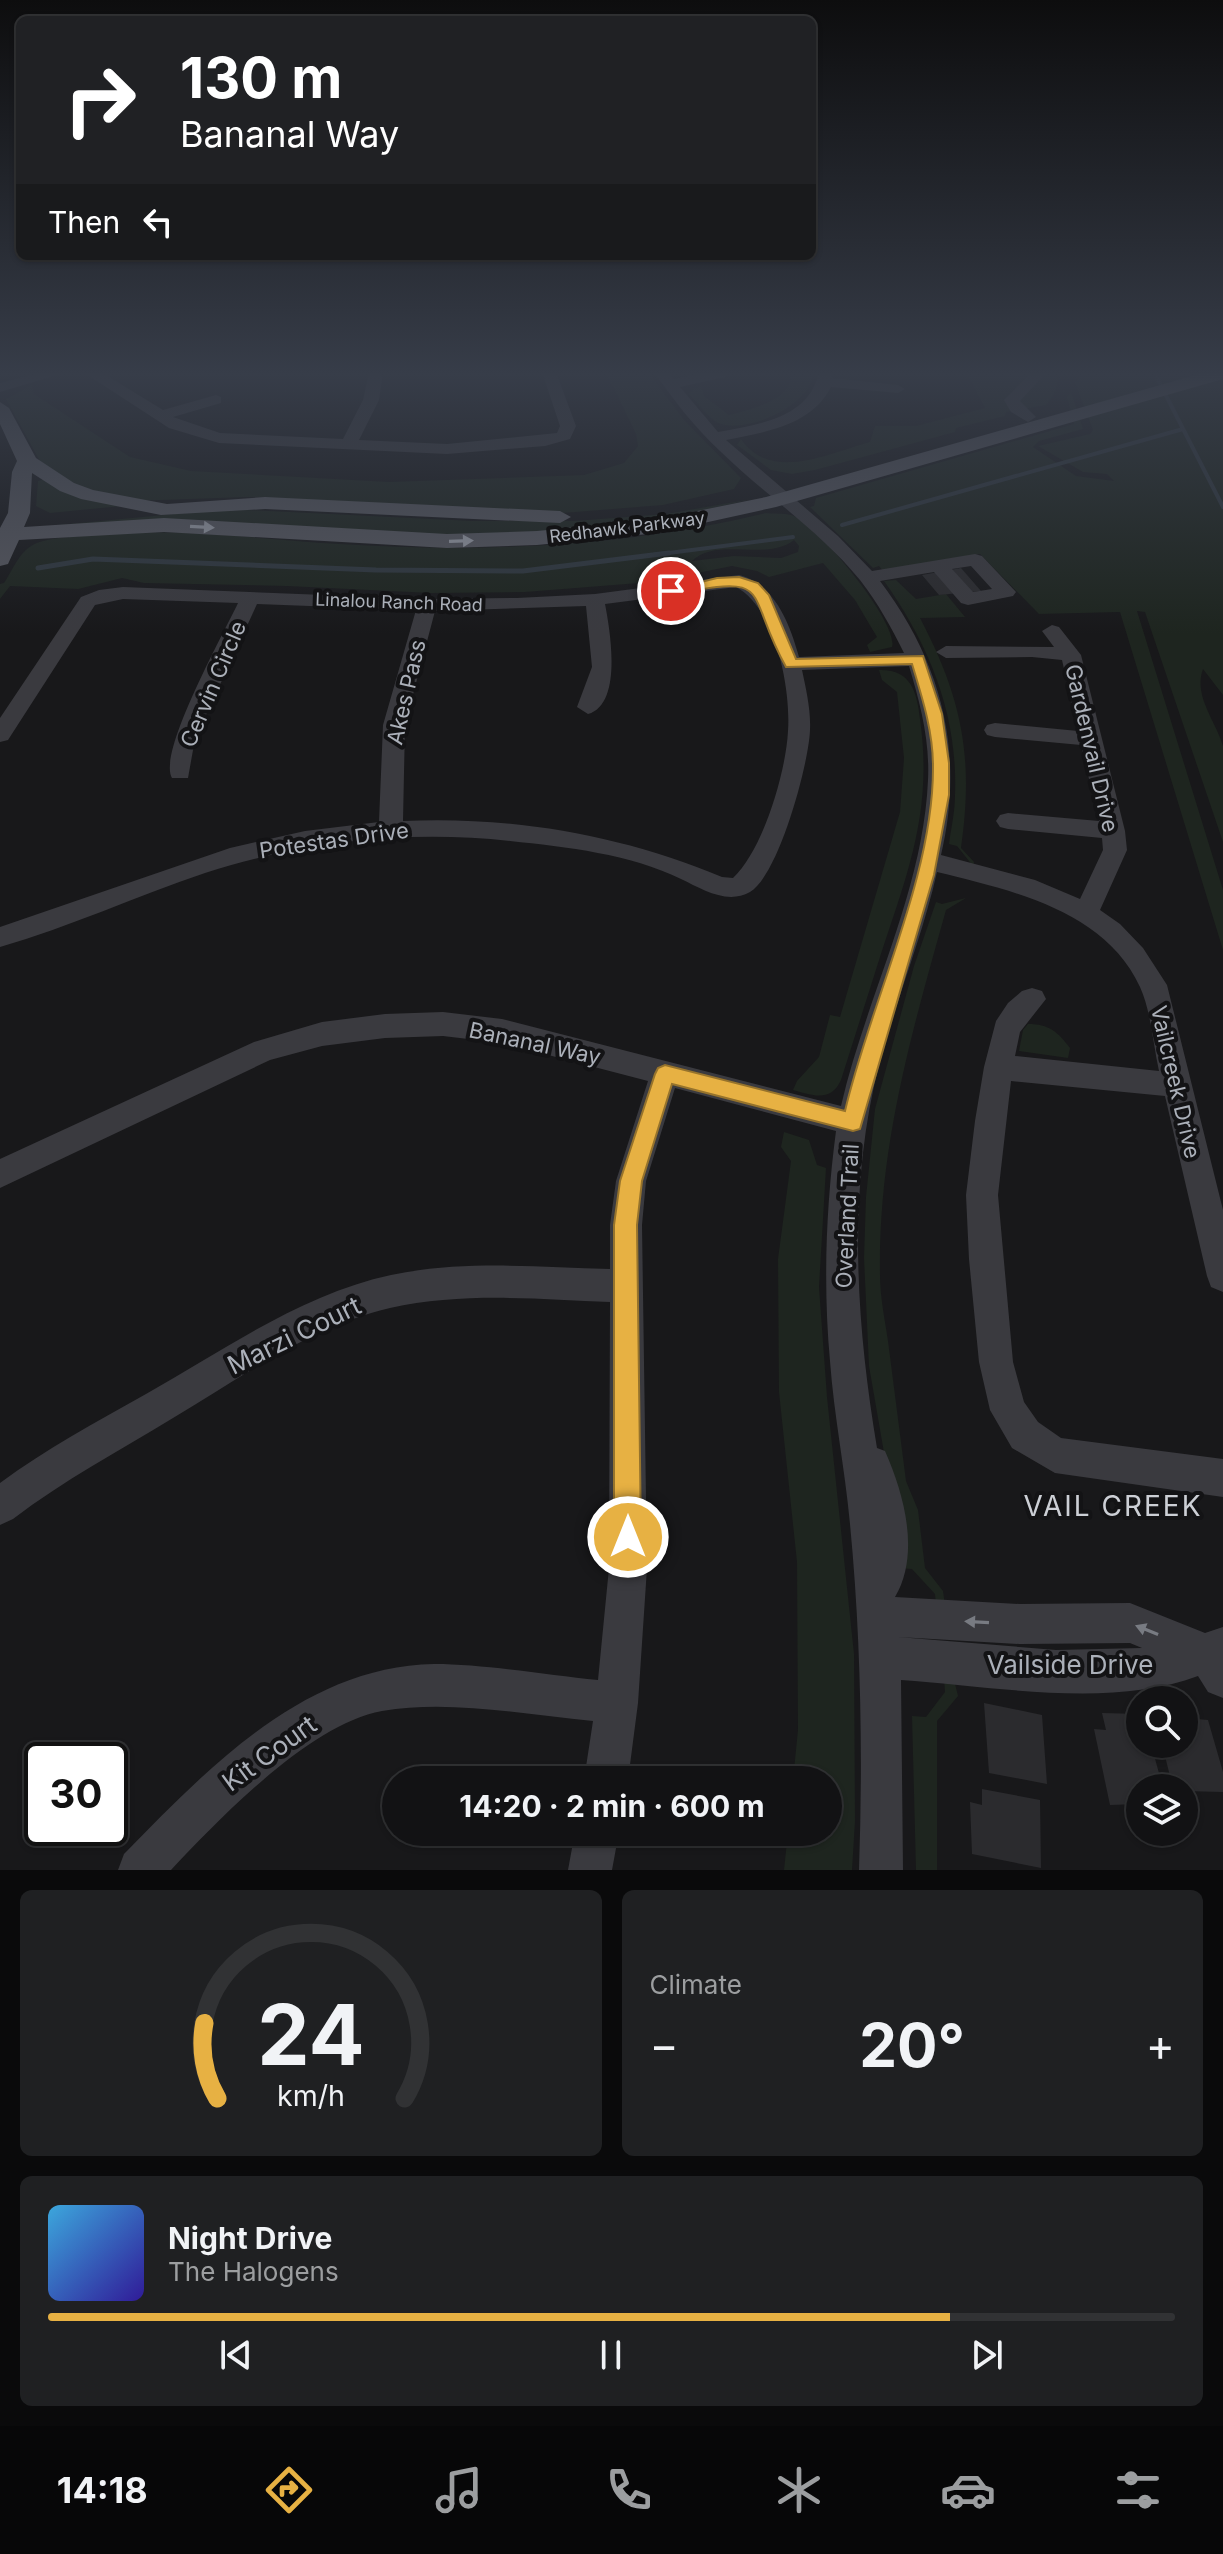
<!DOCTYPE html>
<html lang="en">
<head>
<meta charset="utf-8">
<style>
  body { margin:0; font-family:Inter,sans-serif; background:#1f2022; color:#f1f3f6; height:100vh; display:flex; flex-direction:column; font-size:30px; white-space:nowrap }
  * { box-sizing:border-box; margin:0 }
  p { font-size:26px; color:#9c9ea0 }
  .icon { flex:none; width:44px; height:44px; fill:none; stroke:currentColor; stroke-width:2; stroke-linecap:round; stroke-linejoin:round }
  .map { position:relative; height:1870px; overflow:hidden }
  .panel { display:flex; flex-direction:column; gap:20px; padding:20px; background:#0a0a0b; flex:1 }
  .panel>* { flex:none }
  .banner { position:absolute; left:16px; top:16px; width:800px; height:244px; border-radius:12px; box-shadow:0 2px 6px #0004,0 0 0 2px #313234; background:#202124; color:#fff; overflow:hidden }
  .fabs { position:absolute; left:1126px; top:1686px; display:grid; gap:16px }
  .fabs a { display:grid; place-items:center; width:72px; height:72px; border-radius:50%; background:#121214; box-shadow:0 2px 6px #0004,0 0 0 2px #313234; font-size:40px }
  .speed { position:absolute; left:24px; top:1742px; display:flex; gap:16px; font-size:40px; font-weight:700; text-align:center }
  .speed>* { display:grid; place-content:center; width:104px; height:104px; border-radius:50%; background:#121214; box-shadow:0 2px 6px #0004,0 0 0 2px #313234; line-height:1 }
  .speed .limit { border:4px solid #111; border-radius:12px; background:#fff; color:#111 }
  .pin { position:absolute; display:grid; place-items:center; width:68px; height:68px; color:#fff; margin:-34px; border:4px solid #fff; border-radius:50%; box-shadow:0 2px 8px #0007 }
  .me { position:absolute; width:88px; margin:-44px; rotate:0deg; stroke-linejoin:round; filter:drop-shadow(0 0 6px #0008) }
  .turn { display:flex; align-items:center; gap:28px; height:168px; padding:0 32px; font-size:36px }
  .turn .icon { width:104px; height:104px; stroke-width:2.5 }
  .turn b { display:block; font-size:56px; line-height:68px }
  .then { display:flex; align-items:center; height:76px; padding:0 32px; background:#0003; gap:16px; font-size:30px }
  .big { font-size:60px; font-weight:700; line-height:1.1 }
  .panel .widget { flex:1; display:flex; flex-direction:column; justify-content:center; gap:12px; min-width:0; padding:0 28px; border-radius:12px; background:#1f2022 }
  .panel .dial { align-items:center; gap:0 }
  .dial svg { height:208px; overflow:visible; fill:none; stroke:#313234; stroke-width:7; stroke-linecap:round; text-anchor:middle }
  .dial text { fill:#f1f3f6; stroke:none }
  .song { display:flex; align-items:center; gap:24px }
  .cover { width:96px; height:96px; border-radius:12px; background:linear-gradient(135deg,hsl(200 70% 55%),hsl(250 70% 35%)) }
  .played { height:8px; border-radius:4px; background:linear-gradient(90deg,#e7b143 80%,#313234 80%) }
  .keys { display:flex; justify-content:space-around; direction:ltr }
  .heat { display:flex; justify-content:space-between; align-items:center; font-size:44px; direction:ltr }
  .panel .tiles { flex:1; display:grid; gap:20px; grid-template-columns:1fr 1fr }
  .widget:last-child { grid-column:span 2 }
  .trip { position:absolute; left:382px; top:1766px; width:460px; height:80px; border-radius:40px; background:#121214; box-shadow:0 2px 6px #0004,0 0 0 2px #313234; font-weight:700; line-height:80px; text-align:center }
  .tab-bar { display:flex; height:128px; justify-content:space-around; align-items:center; background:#070708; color:#9c9ea0 }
  .tab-bar .icon { width:56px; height:56px }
  .tab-bar .on { color:#e7b143 }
  .tab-bar b { font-size:36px; color:#f1f3f6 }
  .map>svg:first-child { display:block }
  .green { fill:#1e251f; fill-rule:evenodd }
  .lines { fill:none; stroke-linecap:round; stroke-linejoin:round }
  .stream-far1 { stroke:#2f373e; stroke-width:4 }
  .stream { stroke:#2f373e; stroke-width:5 }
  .building { fill:#2b2b2e }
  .minor { fill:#3a3a3f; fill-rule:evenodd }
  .major { fill:#56575e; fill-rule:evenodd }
  .oneway { fill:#9a9ea7 }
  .oneway2 { fill:#787b82 }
  .route { fill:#e7b143; stroke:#96732c; stroke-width:2 }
  .labels { text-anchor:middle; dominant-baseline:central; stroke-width:8; stroke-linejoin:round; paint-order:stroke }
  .far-street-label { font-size:18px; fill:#abb0b9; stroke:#131315 }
  .street-label { font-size:22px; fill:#abb0b9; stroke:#131315 }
  .near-street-label { font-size:26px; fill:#abb0b9; stroke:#131315 }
  .near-neighbourhood-label { font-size:28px; letter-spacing:2px; fill:#cccfd5; stroke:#131315 }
</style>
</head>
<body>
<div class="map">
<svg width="1223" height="1870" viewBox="0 0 1223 1870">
  <rect width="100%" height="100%" fill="#18181a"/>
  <path class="green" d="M606,372h42l36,48 57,58 -7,11 -71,16 -100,8 -316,-16 -116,4 -54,-15 -36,-23 -35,-64 26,-14 2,9 96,63 61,14 198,11 195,-7 40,-12 14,-17 -2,-12z
    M792,372h21c0,33 -65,61 -92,52 -11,-3 -23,-21 -32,-30l5,-6 8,-1 2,9 25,19c22,-6 63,-14 63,-43z
    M966,372h90c4,13 -2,23 -10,33l-40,7 -1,4 -49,12 -1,4 -140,38 -23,4 -21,-4 -34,-25 4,-6c30,44 88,14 129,3l5,-16h41l69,-18z
    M1078,372h145v323l-20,-26c-10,27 13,52 20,77 0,17 0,74 0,96l-78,-230 -8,-1 86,279v60l-103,-338 -81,2 -59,-60 -97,17 -4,-5 -6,2 -63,-61 4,-1 2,-8 258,-74 -7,-27 4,-5 12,37 -44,12 -6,6 43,29 38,5 -7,-7 -24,-2 -45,-26 52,-12 3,-4 -18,-48 4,-3z
    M45,479l77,27 -72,7 -14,-7 2,-25z
    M752,499l-110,25 -47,6 -156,7 -402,-10 190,-18 246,12h101l92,-7z
    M766,513c8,1 18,0 25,2 23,5 109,109 101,132l-22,5 -3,-7 10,-8 -22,-37 -32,-37 -54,14 -12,-6 -25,-5 -80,16 -127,10 -94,1 -144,-7 -143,-3 -22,-5 -44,11 -68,-3 -10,13v-15l4,-1c12,-18 16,-36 39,-42 13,-4 29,-4 42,-5 85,-10 170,3 254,8 144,9 286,3 427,-31zM794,540l5,6 -1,6 -17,6 -47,-2 -42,5c25,-25 75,1 102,-21z
    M896,580l20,19 30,-5 19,23 -45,1c42,80 54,139 41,230l13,14 -1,4 -16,-20 -8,-2c2,-16 6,-32 6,-49 3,-80 -25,-149 -71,-214z
    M879,670c32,-1 38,22 41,49 13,92 -12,153 -40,238 -13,41 -26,82 -39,123 -10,22 -27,16 -48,10l4,-9 22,-24 11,-42 10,2 60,-205 4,-54 -7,-66 -15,-12z
    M966,898l-20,12c-34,122 -68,236 -66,365 0,22 5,45 8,66 6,47 12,93 18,140l12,29 7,58 18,23 2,14h-9l-1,-11 -23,-25 -12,-1 -9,-75 -22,-127 -5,-108 2,-61 9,-88 39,-143 22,-64 6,2z
    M1028,1024c21,0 30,8 42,24l-2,10 -49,-7 4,-21z
    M784,1132l25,8 8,25 9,3 -7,119 8,110 27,257 1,167 -3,49h-68l4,-38h40v-52h-35l5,-50 -1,-168 -18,-170 -1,-133 13,-98 -10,-14z
    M944,1678l10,2 4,16 -21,25v149h-21l-4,-154 14,1 19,-25z"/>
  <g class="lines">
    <path class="stream-far1" d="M1154,372l69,135
      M842,525l341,-96
      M653,555l140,-18"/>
    <path class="stream" d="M38,568l55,-9 283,11 147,1 146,-18"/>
  </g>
  <path class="building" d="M961,568l20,23 -42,4 -17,-20z
    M984,1703l58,12 5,69 -58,-11z
    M1102,1713l38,1v30h11l12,44h-23v5h-4l2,11 -28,1 -16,-76 12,1z
    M1184,1718l24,2 15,52v20l-39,-1v-3h-11l-11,-44h22z
    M982,1789l58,11 1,68 -69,-14 -2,-52 12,3z"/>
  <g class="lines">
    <path class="minor" d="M43,372h24l-67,20v-9z
      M83,372h18l62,38 53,-15 5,2v6l-48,14 47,16 123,6 20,-39 6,-28h14l-4,28 -20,40 88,4 110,-11 3,-7 -18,-54h14l20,54 -6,13 -25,7 -98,8 -228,-11 -50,-15z
      M654,372h15l5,7 34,-7h18l-1,5 -45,10 38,45c40,-8 91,-13 101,-60h14l-1,6 66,7 7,4 -7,4 -67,-6c-20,39 -66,45 -105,53l112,96 34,35 103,-17 7,2 34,36 -3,4 -45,9 -7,-2 -27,-31 -54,9c62,82 85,172 61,274l94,25 45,19 23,-49 -1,-12 -94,-9 -8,-2 -4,-6 4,-6 8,-2 91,8 -18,-76 -86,-8 -8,-2 -3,-5 3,-5 8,-2 83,8 -16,-71 -30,-3 -86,1 -10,-6 10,-6 108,1 -12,-16 10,-6 7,2 22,28 44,176 2,19 -27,60 20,14 23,24 24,37 56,225v82l-12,-5 -4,-11 -42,-180 -154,-15 -13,114 15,167 11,40 14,20 23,16 162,21v38l-168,-24 -43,-25 -22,-38 -11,-48 -10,-103 -3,-64 9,-74 9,-54 12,-46 12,-18 14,-12 10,-3 10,3 4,8 -26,33 -5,24 144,15c-6,-27 -8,-60 -19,-84 -35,-77 -130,-97 -203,-115 -15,66 -41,128 -58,193 -32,125 -23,257 -2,383l8,3c20,45 35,104 10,146l125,7 110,-1 75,30 18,-6v71l-15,-6 -10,-16c-87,33 -206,10 -297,4l2,190h-44c4,-116 2,-231 -9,-346 -5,-55 -16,-108 -20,-163 -7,-77 -4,-154 6,-230l-161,-43 -29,93 -4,44 5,343 -9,135 -10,77h-44l9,-59c-69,-6 -142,-22 -211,-10 -72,13 -162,107 -211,159h-53l6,-16c83,-85 181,-188 310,-190 50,0 113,11 164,16l11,-112 1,-266c-73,-3 -148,-10 -220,6 -79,18 -148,69 -217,110 -54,33 -109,62 -160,101l-13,6v-42c46,-34 96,-61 146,-89 78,-44 156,-100 245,-119 72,-15 146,-8 219,-6v-44l6,-44 32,-100 -146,-38 -59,-7 -58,2 -63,8 -52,14 -270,128v-29l254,-117 68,-20 63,-8 58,-2 59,7 339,87c25,-109 82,-213 87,-326 2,-40 -8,-77 -19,-114l-107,4c4,19 9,40 8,60 -1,33 -31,145 -60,162 -23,13 -48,-3 -69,-13 -51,-25 -114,-32 -171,-38 -103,-11 -206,0 -305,32 -69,23 -135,54 -205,74v-20l230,-79 75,-17 74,-9 4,-97 33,-115 -159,-6 -62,135 -7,39h-16c-15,-25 52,-145 66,-175l-115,-4 -28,6 -87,135 -8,2v-24l81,-121 18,-7 24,-3 304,12 90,-1 78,-4 144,-19c36,9 51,50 60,82l105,-4c-13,-26 -26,-50 -44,-73 -40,-49 -95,-85 -140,-129 -26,-24 -47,-52 -66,-79zM971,566l21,23 -19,3 -21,-23zM736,587c40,21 55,103 52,144 -2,41 -25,119 -55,147l-11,-1c-101,-42 -209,-61 -319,-56l2,-96 30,-114 151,-5 6,61 -15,40 11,7c35,-10 22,-84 17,-110zM898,1637l122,7 110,-1 12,5 -86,2z
      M1032,372h15l-27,29 16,16 -8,5 -17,-10 -7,-12z
      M575,1832h44l-7,38h-44z"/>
    <path class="major" d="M1206,372h17v7l-447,128 -118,26 -121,12 -90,3 -283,-16 -145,8 -11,24 -8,2v-38l8,-15 4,-41 5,-11 -17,-37v-22l9,6 27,50 38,25 19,7 74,14 98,-7 295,14 11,6 -11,6 -295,-14 -104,6 -80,-16 -21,-8 -28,-18 -2,40 -6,14 140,-9 283,16 90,-3 121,-12 108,-22z"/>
  </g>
  <defs><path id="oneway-solid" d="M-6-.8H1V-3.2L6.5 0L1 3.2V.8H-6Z" transform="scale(2)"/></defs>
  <g class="oneway">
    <use href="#oneway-solid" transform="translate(202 527) rotate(3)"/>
    <use href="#oneway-solid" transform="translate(461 541) rotate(-2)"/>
  </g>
  <g class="oneway2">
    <use href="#oneway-solid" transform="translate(977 1622) rotate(-177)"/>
    <use href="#oneway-solid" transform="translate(1147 1630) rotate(-158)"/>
  </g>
  <linearGradient id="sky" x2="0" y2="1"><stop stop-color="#0d0d0e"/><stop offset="0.59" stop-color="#373d49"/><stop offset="1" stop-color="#373d49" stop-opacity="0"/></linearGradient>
  <rect width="1223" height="634" fill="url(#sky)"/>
  <path class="route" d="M739,577l19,6 11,12 27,64 127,-3 19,58 7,49v32l-15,80 -74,254 -7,2 -181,-47 -30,97 -5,44 4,312 -4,9 -9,4 -10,-4 -4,-9v-312l6,-44 35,-107 3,-6 7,-3 180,46c25,-108 89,-235 88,-345 0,-35 -11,-69 -21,-102l-126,3c-43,-77 -9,-94 -115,-72l-7,-4 53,-13z"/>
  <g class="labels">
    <g class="far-street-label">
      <text transform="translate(627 527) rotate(-7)">Redhawk Parkway</text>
      <text transform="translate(399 602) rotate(2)">Linalou Ranch Road</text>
    </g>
    <g class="street-label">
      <text transform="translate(213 684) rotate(-67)">Cervin Circle</text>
      <text transform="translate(406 692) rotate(-77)">Akes Pass</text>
      <text transform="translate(1092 748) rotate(77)">Gardenvail Drive</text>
      <text transform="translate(334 840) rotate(-8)">Potestas Drive</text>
      <text transform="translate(535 1043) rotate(12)">Bananal Way</text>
      <text transform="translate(1176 1082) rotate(77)">Vailcreek Drive</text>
      <text transform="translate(847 1216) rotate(-87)">Overland Trail</text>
    </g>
    <g class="near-street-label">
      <text transform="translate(294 1335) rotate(-26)">Marzi Court</text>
      <text x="1070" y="1664">Vailside Drive</text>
      <text transform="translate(269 1753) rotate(-36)">Kit Court</text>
    </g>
    <g class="near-neighbourhood-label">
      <text x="1113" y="1506">VAIL CREEK</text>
    </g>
  </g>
</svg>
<div class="fabs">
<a><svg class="icon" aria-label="search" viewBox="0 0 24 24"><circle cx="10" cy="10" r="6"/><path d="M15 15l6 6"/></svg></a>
<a><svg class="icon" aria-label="layers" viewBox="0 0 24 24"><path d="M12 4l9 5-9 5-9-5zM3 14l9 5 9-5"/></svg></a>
</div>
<div class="speed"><div class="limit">30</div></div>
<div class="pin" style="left:671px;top:591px;background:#d93025"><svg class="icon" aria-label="arrive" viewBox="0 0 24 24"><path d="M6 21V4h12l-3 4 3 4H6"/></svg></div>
<svg class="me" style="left:628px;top:1537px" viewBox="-20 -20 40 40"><circle r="17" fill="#e7b143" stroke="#fff" stroke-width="3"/><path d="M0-11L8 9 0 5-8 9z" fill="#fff"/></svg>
<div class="trip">14:20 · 2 min · 600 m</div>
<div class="banner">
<div class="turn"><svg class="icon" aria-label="right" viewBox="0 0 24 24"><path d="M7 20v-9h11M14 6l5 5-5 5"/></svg><div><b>130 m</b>Bananal Way</div></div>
<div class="then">Then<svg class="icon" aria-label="left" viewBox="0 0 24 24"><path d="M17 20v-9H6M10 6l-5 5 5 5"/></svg></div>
</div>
</div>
<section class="panel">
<div class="tiles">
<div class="widget dial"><svg viewBox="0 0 100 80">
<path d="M14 69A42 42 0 1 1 86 69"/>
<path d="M14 69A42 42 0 0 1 9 40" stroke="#e7b143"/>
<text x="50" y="56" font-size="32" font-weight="700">24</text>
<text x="50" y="72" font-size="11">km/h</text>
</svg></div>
<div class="widget"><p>Climate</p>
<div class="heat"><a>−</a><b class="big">20°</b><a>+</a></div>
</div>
<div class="widget">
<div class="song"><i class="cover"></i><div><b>Night Drive</b><p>The Halogens</p></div></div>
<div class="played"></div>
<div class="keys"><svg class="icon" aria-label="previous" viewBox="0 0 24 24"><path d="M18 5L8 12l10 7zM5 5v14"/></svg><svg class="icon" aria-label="pause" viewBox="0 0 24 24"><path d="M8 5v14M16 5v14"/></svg><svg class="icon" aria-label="next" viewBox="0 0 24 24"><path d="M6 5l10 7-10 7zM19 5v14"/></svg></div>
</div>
</div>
</section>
<nav class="tab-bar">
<b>14:18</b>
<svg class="icon on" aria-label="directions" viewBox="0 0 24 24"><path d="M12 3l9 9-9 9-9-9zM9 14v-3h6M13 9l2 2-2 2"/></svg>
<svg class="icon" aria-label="music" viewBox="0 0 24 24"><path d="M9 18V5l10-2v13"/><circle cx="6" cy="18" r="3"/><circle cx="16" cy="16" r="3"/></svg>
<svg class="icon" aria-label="phone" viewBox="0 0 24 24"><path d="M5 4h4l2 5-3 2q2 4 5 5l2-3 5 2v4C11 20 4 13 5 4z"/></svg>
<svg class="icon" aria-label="climate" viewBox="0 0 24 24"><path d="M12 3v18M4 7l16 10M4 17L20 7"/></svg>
<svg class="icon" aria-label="car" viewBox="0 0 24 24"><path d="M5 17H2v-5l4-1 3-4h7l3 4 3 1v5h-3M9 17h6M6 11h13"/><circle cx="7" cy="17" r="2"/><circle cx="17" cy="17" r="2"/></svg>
<svg class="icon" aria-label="filters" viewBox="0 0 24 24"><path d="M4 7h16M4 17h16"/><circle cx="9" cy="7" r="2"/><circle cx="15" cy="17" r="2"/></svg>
</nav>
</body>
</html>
